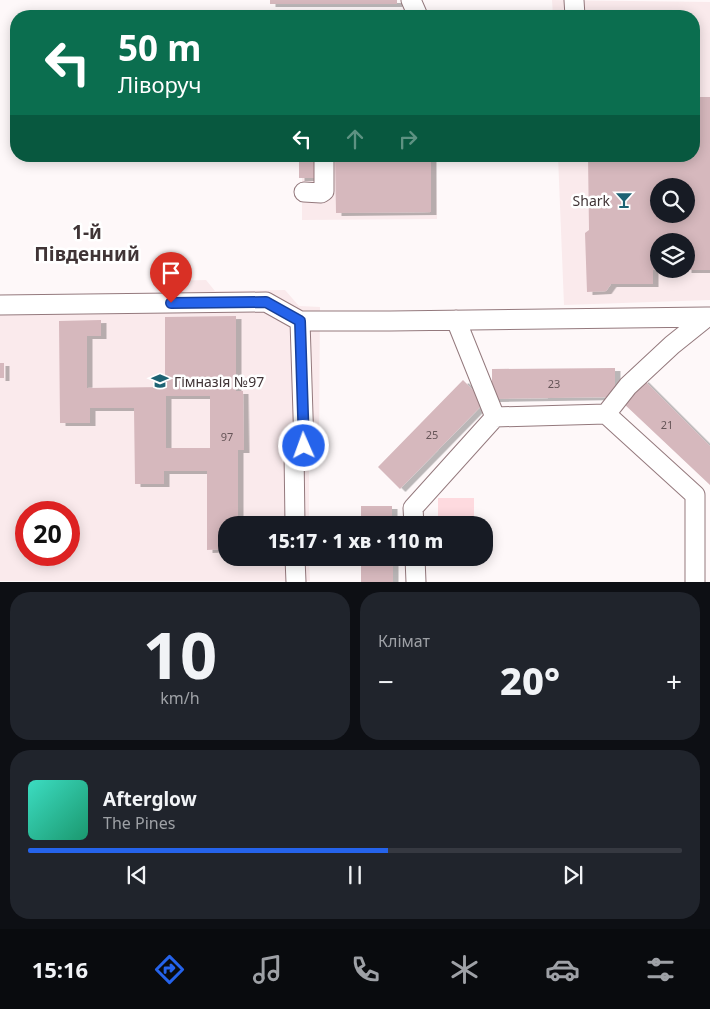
<!DOCTYPE html>
<html lang="uk">
<head>
<meta charset="utf-8">
<style>
  body { margin:0; font-family:"Noto Sans",sans-serif; background:#20242c; color:#f1f3f6; height:100vh; display:flex; flex-direction:column; font-size:19px; white-space:nowrap }
  * { box-sizing:border-box; margin:0 }
  p { font-size:16px; color:#9ea1a6 }
  .icon { flex:none; width:28px; height:28px; fill:none; stroke:currentColor; stroke-width:2; stroke-linecap:round; stroke-linejoin:round }
  .map { position:relative; height:582px; overflow:hidden }
  .panel { display:flex; flex-direction:column; gap:10px; padding:10px; background:#0d0f14; flex:1 }
  .panel>* { flex:none }
  .banner { position:absolute; left:10px; top:10px; width:690px; height:152px; border-radius:20px; box-shadow:0 2px 12px #0003; background:#0b6e4f; color:#fff; overflow:hidden }
  .fabs { position:absolute; left:650px; top:178px; display:grid; gap:10px }
  .fabs a { display:grid; place-items:center; width:45px; height:45px; border-radius:50%; background:#171b24; box-shadow:0 2px 12px #0003; font-size:25px }
  .speed { position:absolute; left:15px; top:501px; display:flex; gap:10px; font-size:25px; font-weight:700; text-align:center }
  .speed>* { display:grid; place-content:center; width:65px; height:65px; border-radius:50%; background:#171b24; box-shadow:0 2px 12px #0003; line-height:1 }
  .speed .limit { border:8px solid #d22; background:#fff; color:#111 }
  .pin { position:absolute; display:grid; place-items:center; width:42px; height:42px; color:#fff; margin:-51px -21px; border-radius:50% 50% 50% 0; rotate:-45deg; box-shadow:0 0 5px #0007 }
  .pin .icon { rotate:45deg }
  .me { position:absolute; width:55px; margin:-28px; rotate:358deg; stroke-linejoin:round; filter:drop-shadow(0 0 4px #0008) }
  .turn { display:flex; align-items:center; gap:18px; height:105px; padding:0 25px; font-size:22px }
  .turn .icon { width:65px; height:65px; stroke-width:2.5 }
  .turn b { display:block; font-size:35px; line-height:42px }
  .lanes { display:flex; align-items:center; height:48px; padding:0 25px; background:#0003; justify-content:center; gap:25px; direction:ltr }
  .lanes .off { opacity:.35 }
  .big { font-size:38px; font-weight:800; line-height:1.1 }
  .panel .card { flex:1; display:flex; flex-direction:column; justify-content:center; gap:8px; min-width:0; padding:0 18px; border-radius:20px; background:#20242c }
  .panel .dial { align-items:center; gap:0 }
  .dial b { font-size:65px; line-height:1 }
  .song { display:flex; align-items:center; gap:15px }
  .cover { width:60px; height:60px; border-radius:8px; background:linear-gradient(135deg,hsl(170 70% 55%),hsl(160 70% 35%)) }
  .played { height:5px; border-radius:2px; background:linear-gradient(90deg,#2563eb 55%,#363941 55%) }
  .keys { display:flex; justify-content:space-around; direction:ltr }
  .heat { display:flex; justify-content:space-between; align-items:center; font-size:28px; direction:ltr }
  .panel .tiles { flex:1; display:grid; gap:10px; grid-template-columns:1fr 1fr }
  .card:last-child { grid-column:span 2 }
  .trip { position:absolute; left:218px; top:516px; width:275px; height:50px; border-radius:20px; background:#171b24; box-shadow:0 2px 12px #0003; font-weight:800; line-height:50px; text-align:center }
  .tabs { display:flex; height:80px; justify-content:space-around; align-items:center; background:#090b0e; color:#9ea1a6 }
  .tabs .icon { width:35px; height:35px }
  .tabs .on { color:#2563eb }
  .tabs b { font-size:22px; color:#f1f3f6 }
  .map>svg:first-child { display:block }
  .built { fill:#faeaec; fill-rule:evenodd }
  .green { fill:#fedadf }
  .building { fill:#d6b8bd; fill-rule:evenodd; filter:url(#shadow) }
  .lines { fill:none; stroke-linecap:round; stroke-linejoin:round }
  .minor-casing { stroke:#94797d; stroke-width:21 }
  .minor { stroke:#fff; stroke-width:19 }
  .route-casing { stroke:#184099; stroke-width:12 }
  .route { stroke:#2563eb; stroke-width:9 }
  .labels { text-anchor:middle; dominant-baseline:central; stroke-width:5; stroke-linejoin:round; paint-order:stroke }
  .number-label { font-size:11px; fill:#665558 }
  .poi-label { font-size:14px; fill:#403436; stroke:#fff; text-anchor:end }
  .district-label { font-size:19px; font-weight:bold; fill:#403436; stroke:#fff }
</style>
</head>
<body>
<div class="map">
<svg width="710" height="582" viewBox="0 0 710 582">
  <defs>
    <filter id="shadow"><feDropShadow dx="5.5" dy="3" stdDeviation="0" flood-color="#0004"/></filter>
  </defs>
  <rect width="100%" height="100%" fill="#fef8f9"/>
  <path class="built" d="M552,0l158,2v298l-146,5 -6,-149h136v-140h-141zM659,186h27v28h-27zM659,241h27v28h-27z
    M302,156h134l1,63 -135,1z
    M206,280l9,11 70,-1 14,16 21,1 -1,134 -10,15v69h-83v33h83l1,23h-310v-286l161,-2 6,-12zM26,512h43v43h-43z"/>
  <path class="green" d="M438,498h36v27h-36z"/>
  <path class="building" d="M270,0h127v4h-127z
    M694,97h16v173h-24v-29h-27v29h-6v14h-42l-5,7 -19,1 -2,-59 4,-3 -1,-74h106zM659,186h27v28h-27z
    M299,156h19v22h-19z
    M335,156h96v56l-95,1z
    M236,316v75h7l1,59h-6v75h-12v24l-19,1v-79h-43v13h-29l-1,-76h-44v15h-30l-1,-102 42,-1v16h-14v52l78,-1v-70zM166,396h44v52h-44z
    M0,363h4v15h-4z
    M615,368v29l-123,2v-30z
    M643,379l67,67v39l-88,-83z
    M463,380l22,22 -85,87 -22,-22z
    M361,506h31v19h-31z
    M361,558h32v24h-32z"/>
  <g class="lines">
    <g class="minor-casing">
      <path id="minor" d="M411,0l7,16
        M574,0l1,16
        M304,192l17,1 3,-2v-35
        M0,305l266,-3 34,19
        M456,320l39,97
        M606,414l22,-28 44,-41 35,-28h3
        M295,525l-1,-75 10,-4 -4,-125h90l317,-4
        M414,525l-1,-17 82,-91 111,-3 89,81v87
        M295,558l1,24
        M415,558l1,24"/>
    </g>
    <use href="#minor" class="minor"/>
  </g>
  <g class="lines">
    <g class="route-casing">
      <path id="route" d="M171,303l95,-1 34,19 4,125"/>
    </g>
    <use href="#route" class="route"/>
  </g>
  <defs>
    <g id="bar-bare" transform="scale(1.35)"><path d="M-6-5H6L.8 .8V4.5H3.5V6h-7V4.5H-.8V.8Z" fill="#1d6273" stroke="#fff" stroke-width="2.5" paint-order="stroke"/></g>
    <g id="school-bare" transform="scale(1.35)"><path d="M0-5L7-2L0 1L-7-2ZM-4 1L0 2.5L4 1V4Q0 6-4 4Z" fill="#1d6273" stroke="#fff" stroke-width="2.5" paint-order="stroke"/></g>
  </defs>
  <g fill-rule="evenodd">
    <use href="#bar-bare" x="624" y="200"/>
    <use href="#school-bare" x="160" y="381"/>
  </g>
  <g class="labels">
    <g class="number-label">
      <text x="554" y="383">23</text>
      <text x="667" y="424">21</text>
      <text x="432" y="434">25</text>
      <text x="227" y="436">97</text>
    </g>
    <g class="poi-label">
      <text x="610" y="200">Shark</text>
      <text x="174" y="381" text-anchor="start">Гімназія №97</text>
    </g>
    <g class="district-label">
      <text x="87" y="232">1-й<tspan x="87" dy="22">Південний</tspan></text>
    </g>
  </g>
</svg>
<div class="fabs">
<a><svg class="icon" aria-label="search" viewBox="0 0 24 24"><circle cx="10" cy="10" r="6"/><path d="M15 15l6 6"/></svg></a>
<a><svg class="icon" aria-label="layers" viewBox="0 0 24 24"><path d="M12 4l9 5-9 5-9-5zM3 14l9 5 9-5"/></svg></a>
</div>
<div class="speed"><div class="limit">20</div></div>
<div class="pin" style="left:171px;top:303px;background:#d93025"><svg class="icon" aria-label="arrive" viewBox="0 0 24 24"><path d="M6 21V4h12l-3 4 3 4H6"/></svg></div>
<svg class="me" style="left:304px;top:446px" viewBox="-20 -20 40 40"><circle r="17" fill="#2563eb" stroke="#fff" stroke-width="3"/><path d="M0-11L8 9 0 5-8 9z" fill="#fff"/></svg>
<div class="trip">15:17 · 1 хв · 110 m</div>
<div class="banner">
<div class="turn"><svg class="icon" aria-label="left" viewBox="0 0 24 24"><path d="M17 20v-9H6M10 6l-5 5 5 5"/></svg><div><b>50 m</b>Ліворуч</div></div>
<div class="lanes"><svg class="icon" aria-label="left" viewBox="0 0 24 24"><path d="M17 20v-9H6M10 6l-5 5 5 5"/></svg><svg class="icon off" aria-label="ahead" viewBox="0 0 24 24"><path d="M12 20V5M6 11l6-6 6 6"/></svg><svg class="icon off" aria-label="right" viewBox="0 0 24 24"><path d="M7 20v-9h11M14 6l5 5-5 5"/></svg></div>
</div>
</div>
<section class="panel">
<div class="tiles">
<div class="card dial"><b>10</b><p>km/h</p></div>
<div class="card"><p>Клімат</p>
<div class="heat"><a>−</a><b class="big">20°</b><a>+</a></div>
</div>
<div class="card">
<div class="song"><i class="cover"></i><div><b>Afterglow</b><p>The Pines</p></div></div>
<div class="played"></div>
<div class="keys"><svg class="icon" aria-label="previous" viewBox="0 0 24 24"><path d="M18 5L8 12l10 7zM5 5v14"/></svg><svg class="icon" aria-label="pause" viewBox="0 0 24 24"><path d="M8 5v14M16 5v14"/></svg><svg class="icon" aria-label="next" viewBox="0 0 24 24"><path d="M6 5l10 7-10 7zM19 5v14"/></svg></div>
</div>
</div>
</section>
<nav class="tabs">
<b>15:16</b>
<svg class="icon on" aria-label="directions" viewBox="0 0 24 24"><path d="M12 3l9 9-9 9-9-9zM9 14v-3h6M13 9l2 2-2 2"/></svg>
<svg class="icon" aria-label="music" viewBox="0 0 24 24"><path d="M9 18V5l10-2v13"/><circle cx="6" cy="18" r="3"/><circle cx="16" cy="16" r="3"/></svg>
<svg class="icon" aria-label="phone" viewBox="0 0 24 24"><path d="M5 4h4l2 5-3 2q2 4 5 5l2-3 5 2v4C11 20 4 13 5 4z"/></svg>
<svg class="icon" aria-label="climate" viewBox="0 0 24 24"><path d="M12 3v18M4 7l16 10M4 17L20 7"/></svg>
<svg class="icon" aria-label="car" viewBox="0 0 24 24"><path d="M5 17H2v-5l4-1 3-4h7l3 4 3 1v5h-3M9 17h6M6 11h13"/><circle cx="7" cy="17" r="2"/><circle cx="17" cy="17" r="2"/></svg>
<svg class="icon" aria-label="filters" viewBox="0 0 24 24"><path d="M4 7h16M4 17h16"/><circle cx="9" cy="7" r="2"/><circle cx="15" cy="17" r="2"/></svg>
</nav>
</body>
</html>
